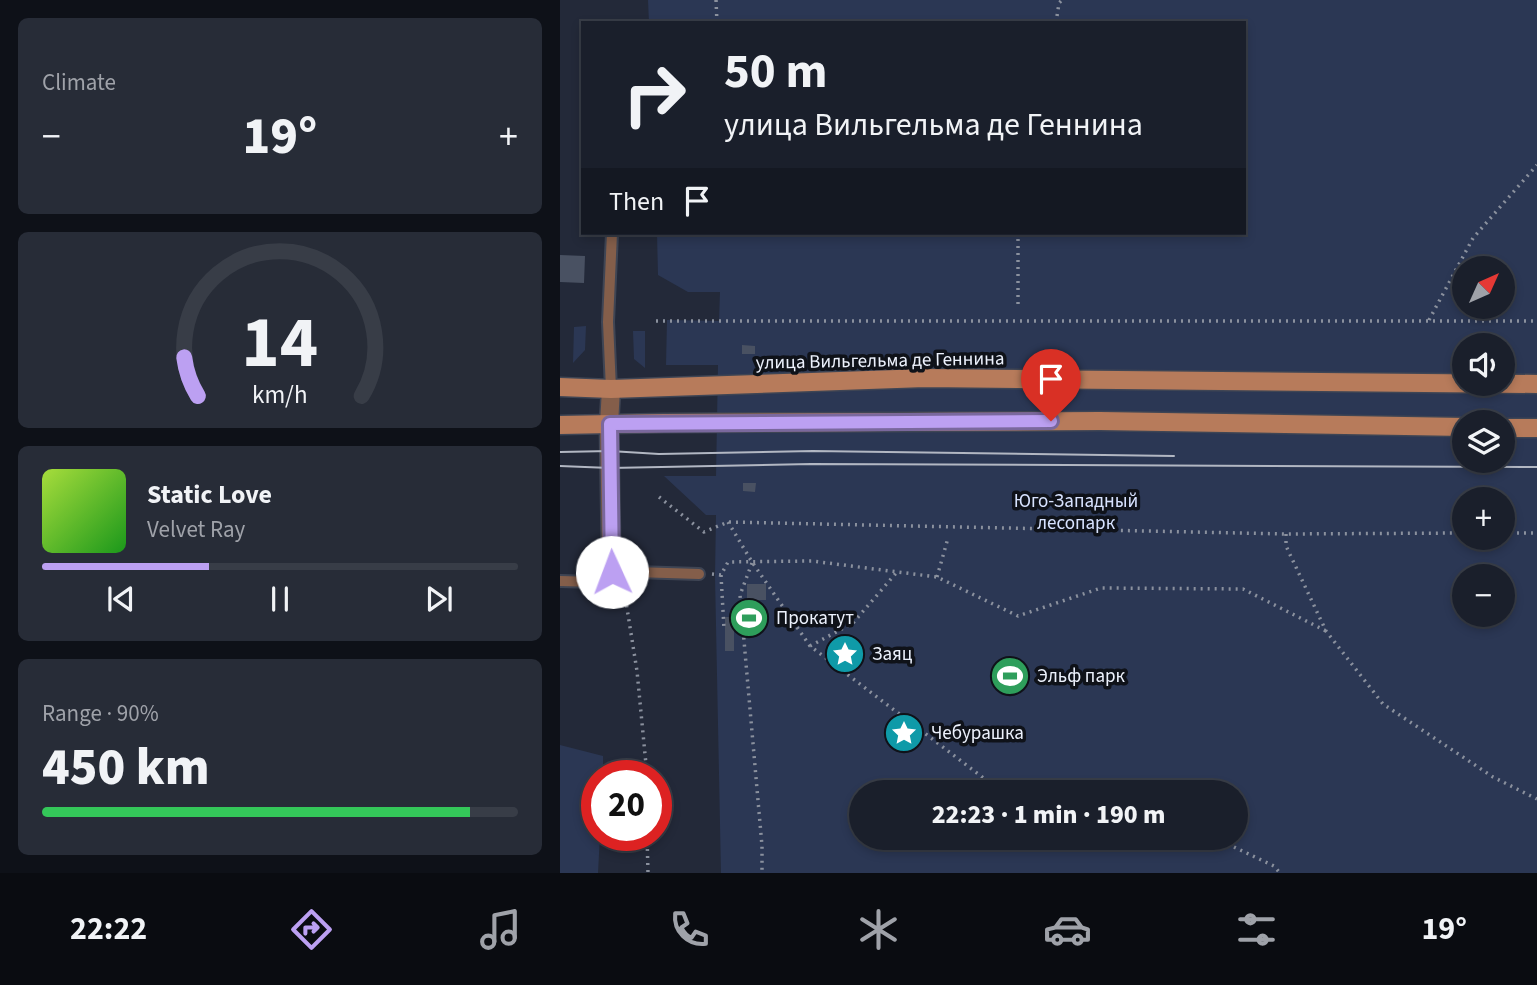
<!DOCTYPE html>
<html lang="en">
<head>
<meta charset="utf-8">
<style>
  body { margin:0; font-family:"Source Sans 3",sans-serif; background:#272c37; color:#f1f3f6; height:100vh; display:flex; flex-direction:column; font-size:26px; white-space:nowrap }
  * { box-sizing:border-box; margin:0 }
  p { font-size:23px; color:#9fa2a9 }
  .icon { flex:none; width:38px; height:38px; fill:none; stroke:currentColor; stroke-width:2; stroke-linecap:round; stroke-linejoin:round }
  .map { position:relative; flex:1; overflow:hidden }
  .panel { display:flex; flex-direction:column; gap:18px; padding:18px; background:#0e1118; width:560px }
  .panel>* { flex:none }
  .guide { position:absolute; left:21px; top:21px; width:665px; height:214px; border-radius:0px; box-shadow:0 4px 10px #0003,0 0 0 2px #383d47; background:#1a1f2b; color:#f1f3f6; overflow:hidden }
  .needle { width:46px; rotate:45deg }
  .controls { position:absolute; left:892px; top:256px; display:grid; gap:14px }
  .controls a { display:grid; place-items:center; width:63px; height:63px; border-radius:50%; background:#1a1f2b; box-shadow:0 4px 10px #0003,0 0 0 2px #383d47; font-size:35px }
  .speed { position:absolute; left:21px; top:760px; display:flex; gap:14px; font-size:35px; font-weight:700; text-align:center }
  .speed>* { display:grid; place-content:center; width:91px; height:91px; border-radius:50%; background:#1a1f2b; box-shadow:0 4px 10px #0003,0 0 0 2px #383d47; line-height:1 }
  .speed .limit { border:10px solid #d22; background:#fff; color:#111 }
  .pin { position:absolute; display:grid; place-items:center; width:60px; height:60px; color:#fff; margin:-72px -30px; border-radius:50% 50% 50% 0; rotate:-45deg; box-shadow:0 0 7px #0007 }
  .pin .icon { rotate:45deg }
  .me { position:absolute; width:77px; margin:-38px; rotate:358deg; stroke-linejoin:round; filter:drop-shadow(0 0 5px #0008) }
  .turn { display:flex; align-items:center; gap:24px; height:147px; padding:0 28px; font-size:32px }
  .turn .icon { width:91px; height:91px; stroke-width:2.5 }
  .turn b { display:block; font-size:49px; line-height:60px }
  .then { display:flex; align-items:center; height:66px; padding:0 28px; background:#0003; gap:14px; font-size:26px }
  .big { font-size:52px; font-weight:800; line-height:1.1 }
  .panel .tile { flex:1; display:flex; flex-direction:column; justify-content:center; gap:10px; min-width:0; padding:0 24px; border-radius:10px; background:#272c37 }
  .panel .dial { align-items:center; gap:0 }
  .dial svg { height:182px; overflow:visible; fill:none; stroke:#383d47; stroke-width:7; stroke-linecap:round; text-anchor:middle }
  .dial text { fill:#f1f3f6; stroke:none }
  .song { display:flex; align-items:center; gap:21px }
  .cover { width:84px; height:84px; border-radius:10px; background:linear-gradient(135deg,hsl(80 70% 55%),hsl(120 70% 35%)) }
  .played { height:7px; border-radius:4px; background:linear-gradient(90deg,#bca0f2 35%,#383d47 35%) }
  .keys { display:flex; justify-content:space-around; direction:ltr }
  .heat { display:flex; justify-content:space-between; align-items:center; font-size:38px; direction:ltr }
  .charge { height:10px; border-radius:5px; background:linear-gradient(90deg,#34c759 90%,#383d47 0) }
  .trip { position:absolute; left:289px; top:780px; width:399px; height:70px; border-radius:35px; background:#1a1f2b; box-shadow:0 4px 10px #0003,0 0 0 2px #383d47; font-weight:800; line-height:70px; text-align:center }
  .menu { display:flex; height:112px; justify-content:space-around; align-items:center; background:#0a0c11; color:#9fa2a9 }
  .menu .icon { width:49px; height:49px }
  .menu .active { color:#bca0f2 }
  .menu b { font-size:32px; color:#f1f3f6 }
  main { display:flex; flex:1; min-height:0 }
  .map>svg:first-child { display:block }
  .green { fill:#2b3754; fill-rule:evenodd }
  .building { fill:#495162 }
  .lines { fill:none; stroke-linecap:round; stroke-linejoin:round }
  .service-casing { stroke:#3f4554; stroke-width:14 }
  .minor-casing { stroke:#3f4554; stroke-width:21 }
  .secondary-casing { stroke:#3f4554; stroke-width:21 }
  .path { stroke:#8b919e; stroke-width:3.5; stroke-dasharray:2 5; stroke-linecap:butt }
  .service { stroke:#845e4a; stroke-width:10 }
  .minor { stroke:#845e4a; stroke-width:18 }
  .secondary { stroke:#b77b5b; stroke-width:18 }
  .tram { stroke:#b2b7c3; stroke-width:2 }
  .route-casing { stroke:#7a689d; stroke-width:18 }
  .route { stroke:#bca0f2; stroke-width:12 }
  .labels { text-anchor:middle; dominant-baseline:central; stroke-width:7; stroke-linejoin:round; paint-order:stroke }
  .street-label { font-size:19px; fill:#edf2fd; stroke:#0f1219 }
  .park-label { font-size:19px; fill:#d8e3ff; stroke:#0f1219 }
  .poi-label { font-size:19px; fill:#edf2fd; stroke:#0f1219; text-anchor:start }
</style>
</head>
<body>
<main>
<section class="panel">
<div class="tile"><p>Climate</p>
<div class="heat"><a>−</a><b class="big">19°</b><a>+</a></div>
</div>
<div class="tile dial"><svg viewBox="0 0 100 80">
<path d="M14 69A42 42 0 1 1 86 69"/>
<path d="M14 69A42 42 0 0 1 8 52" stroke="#bca0f2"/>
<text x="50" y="56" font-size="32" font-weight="700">14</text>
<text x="50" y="72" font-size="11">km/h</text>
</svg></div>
<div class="tile">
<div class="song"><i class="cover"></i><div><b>Static Love</b><p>Velvet Ray</p></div></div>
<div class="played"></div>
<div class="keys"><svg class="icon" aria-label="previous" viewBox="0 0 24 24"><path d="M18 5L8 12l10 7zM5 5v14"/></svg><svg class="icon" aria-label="pause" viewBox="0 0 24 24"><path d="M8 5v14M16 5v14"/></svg><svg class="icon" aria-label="next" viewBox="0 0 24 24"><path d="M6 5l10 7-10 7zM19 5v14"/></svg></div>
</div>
<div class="tile"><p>Range · 90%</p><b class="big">450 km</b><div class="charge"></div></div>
</section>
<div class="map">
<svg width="977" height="873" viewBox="0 0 977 873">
  <rect width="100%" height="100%" fill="#232939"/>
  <path class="green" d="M88,0h889v873h-816l-6,-297 1,-61h-10l-42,-39h52l2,-111h-52l1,-45 52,1 1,-29h-32l-30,-17 -1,-42h587v-210h-595zM905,268h38v38h-38zM905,345h38v38h-38zM905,422h38v38h-38zM905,499h38v38h-38zM905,576h38v38h-38zM301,793h375v45h-375z
    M26,326l-1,24 -12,13 1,-36z
    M73,331h12v37l-11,-9z
    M0,745l43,11v19h-6v60h3l-2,38h-38z"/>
  <path class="building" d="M0,255l25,1 -1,27 -24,-1z
    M182,345l13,1v8h-13z
    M183,483h13l-1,9 -12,-1z
    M187,584h19v16h-19z
    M186,615h7v14h-7z
    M165,617h9v34h-9z"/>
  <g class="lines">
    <g class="service-casing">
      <path id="service" d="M51,389l-3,-67 4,-89
        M51,548l15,21 9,3 64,2
        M0,581l36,1 16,-10 -1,-24"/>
    </g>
    <g class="minor-casing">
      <path id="minor" d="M51,548l-2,-124 2,-35"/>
    </g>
    <g class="secondary-casing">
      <path id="secondary" d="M0,387l51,2 314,-11 612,6
        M0,425l104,-2 436,-2 365,6
        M943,428h34"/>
    </g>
    <path class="path" d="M156,0l1,23
      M496,23l3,-20 3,-3
      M458,304v-71
      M869,320l44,-82 64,-73
      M96,321h881
      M99,497l45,35 24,-10 558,12 179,-1
      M168,522l24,40 58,84 188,143 16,4
      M943,533h34
      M726,534v12l40,85 57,73 110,73 44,22
      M192,563l-12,32 22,251v27
      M152,574l9,1 7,-13 84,-1 125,16 81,39 83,-28 142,1 83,42
      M161,575l3,54
      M377,577l11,-39
      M59,586l7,16 11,69 10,104
      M250,646l43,-23 44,-51
      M87,835l1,38
      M655,838l59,28 6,7"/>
    <use href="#service" class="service"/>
    <use href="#minor" class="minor"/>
    <use href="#secondary" class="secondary"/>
    <path class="tram" d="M0,452l50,-1 49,3 154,-3 361,5
      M0,466l50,2 201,-4 726,3"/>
  </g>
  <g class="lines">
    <g class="route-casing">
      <path id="route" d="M52,572l-2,-148 441,-3"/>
    </g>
    <use href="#route" class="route"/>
  </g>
  <defs>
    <g id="stadium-disc" transform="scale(2.0125)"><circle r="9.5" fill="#2e9e5b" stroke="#0f1219"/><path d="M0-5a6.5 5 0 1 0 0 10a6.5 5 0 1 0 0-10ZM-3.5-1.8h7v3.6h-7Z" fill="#fff"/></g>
    <g id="sight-disc" transform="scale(2.0125)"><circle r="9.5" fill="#0f9aa8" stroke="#0f1219"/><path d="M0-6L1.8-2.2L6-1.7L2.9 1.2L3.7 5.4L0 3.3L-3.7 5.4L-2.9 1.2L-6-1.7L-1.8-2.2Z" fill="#fff"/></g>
  </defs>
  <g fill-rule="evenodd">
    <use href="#stadium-disc" x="189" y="618"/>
    <use href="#sight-disc" x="285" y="654"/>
    <use href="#stadium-disc" x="450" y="676"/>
    <use href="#sight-disc" x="344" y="733"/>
  </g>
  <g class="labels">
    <g class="street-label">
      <text transform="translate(320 361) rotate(-1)">улица Вильгельма де Геннина</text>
    </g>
    <g class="park-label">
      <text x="516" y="501">Юго-Западный<tspan x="516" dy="22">лесопарк</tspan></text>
    </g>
    <g class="poi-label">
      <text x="216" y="618">Прокатут</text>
      <text x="312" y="654">Заяц</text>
      <text x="477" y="676">Эльф парк</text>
      <text x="371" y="733">Чебурашка</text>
    </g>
  </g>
</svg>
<div class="controls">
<a><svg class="needle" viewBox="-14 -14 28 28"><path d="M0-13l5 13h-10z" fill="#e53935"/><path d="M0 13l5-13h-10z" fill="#9fa2a9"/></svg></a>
<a><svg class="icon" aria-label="sound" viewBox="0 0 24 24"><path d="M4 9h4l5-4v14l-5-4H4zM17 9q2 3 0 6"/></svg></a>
<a><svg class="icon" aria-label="layers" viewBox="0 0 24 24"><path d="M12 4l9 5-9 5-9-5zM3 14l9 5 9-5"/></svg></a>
<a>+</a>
<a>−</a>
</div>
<div class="speed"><div class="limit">20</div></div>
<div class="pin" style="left:491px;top:421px;background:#d93025"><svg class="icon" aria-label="arrive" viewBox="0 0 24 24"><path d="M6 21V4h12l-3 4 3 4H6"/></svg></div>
<svg class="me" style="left:52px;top:572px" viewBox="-20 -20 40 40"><circle r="19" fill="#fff"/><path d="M0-13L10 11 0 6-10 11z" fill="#bca0f2"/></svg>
<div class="trip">22:23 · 1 min · 190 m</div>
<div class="guide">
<div class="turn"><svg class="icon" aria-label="right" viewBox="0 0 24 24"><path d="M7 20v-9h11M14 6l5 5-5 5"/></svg><div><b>50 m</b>улица Вильгельма де Геннина</div></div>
<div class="then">Then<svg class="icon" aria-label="arrive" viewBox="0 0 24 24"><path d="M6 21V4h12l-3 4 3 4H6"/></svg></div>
</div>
</div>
</main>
<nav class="menu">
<b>22:22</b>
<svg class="icon active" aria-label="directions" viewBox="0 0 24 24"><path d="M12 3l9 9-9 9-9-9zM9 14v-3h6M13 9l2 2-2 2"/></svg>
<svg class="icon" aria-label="music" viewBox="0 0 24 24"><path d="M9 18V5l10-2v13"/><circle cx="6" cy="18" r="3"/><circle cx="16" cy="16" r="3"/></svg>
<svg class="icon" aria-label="phone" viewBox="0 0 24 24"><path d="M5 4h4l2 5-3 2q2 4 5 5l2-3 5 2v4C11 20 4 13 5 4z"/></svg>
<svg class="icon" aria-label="climate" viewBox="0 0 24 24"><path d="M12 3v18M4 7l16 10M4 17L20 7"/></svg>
<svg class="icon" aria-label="car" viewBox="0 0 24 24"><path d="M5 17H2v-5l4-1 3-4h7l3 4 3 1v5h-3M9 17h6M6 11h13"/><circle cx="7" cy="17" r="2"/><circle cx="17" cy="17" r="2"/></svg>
<svg class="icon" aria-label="filters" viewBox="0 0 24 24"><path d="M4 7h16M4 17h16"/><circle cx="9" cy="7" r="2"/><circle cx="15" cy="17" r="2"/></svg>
<b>19°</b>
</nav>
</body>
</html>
